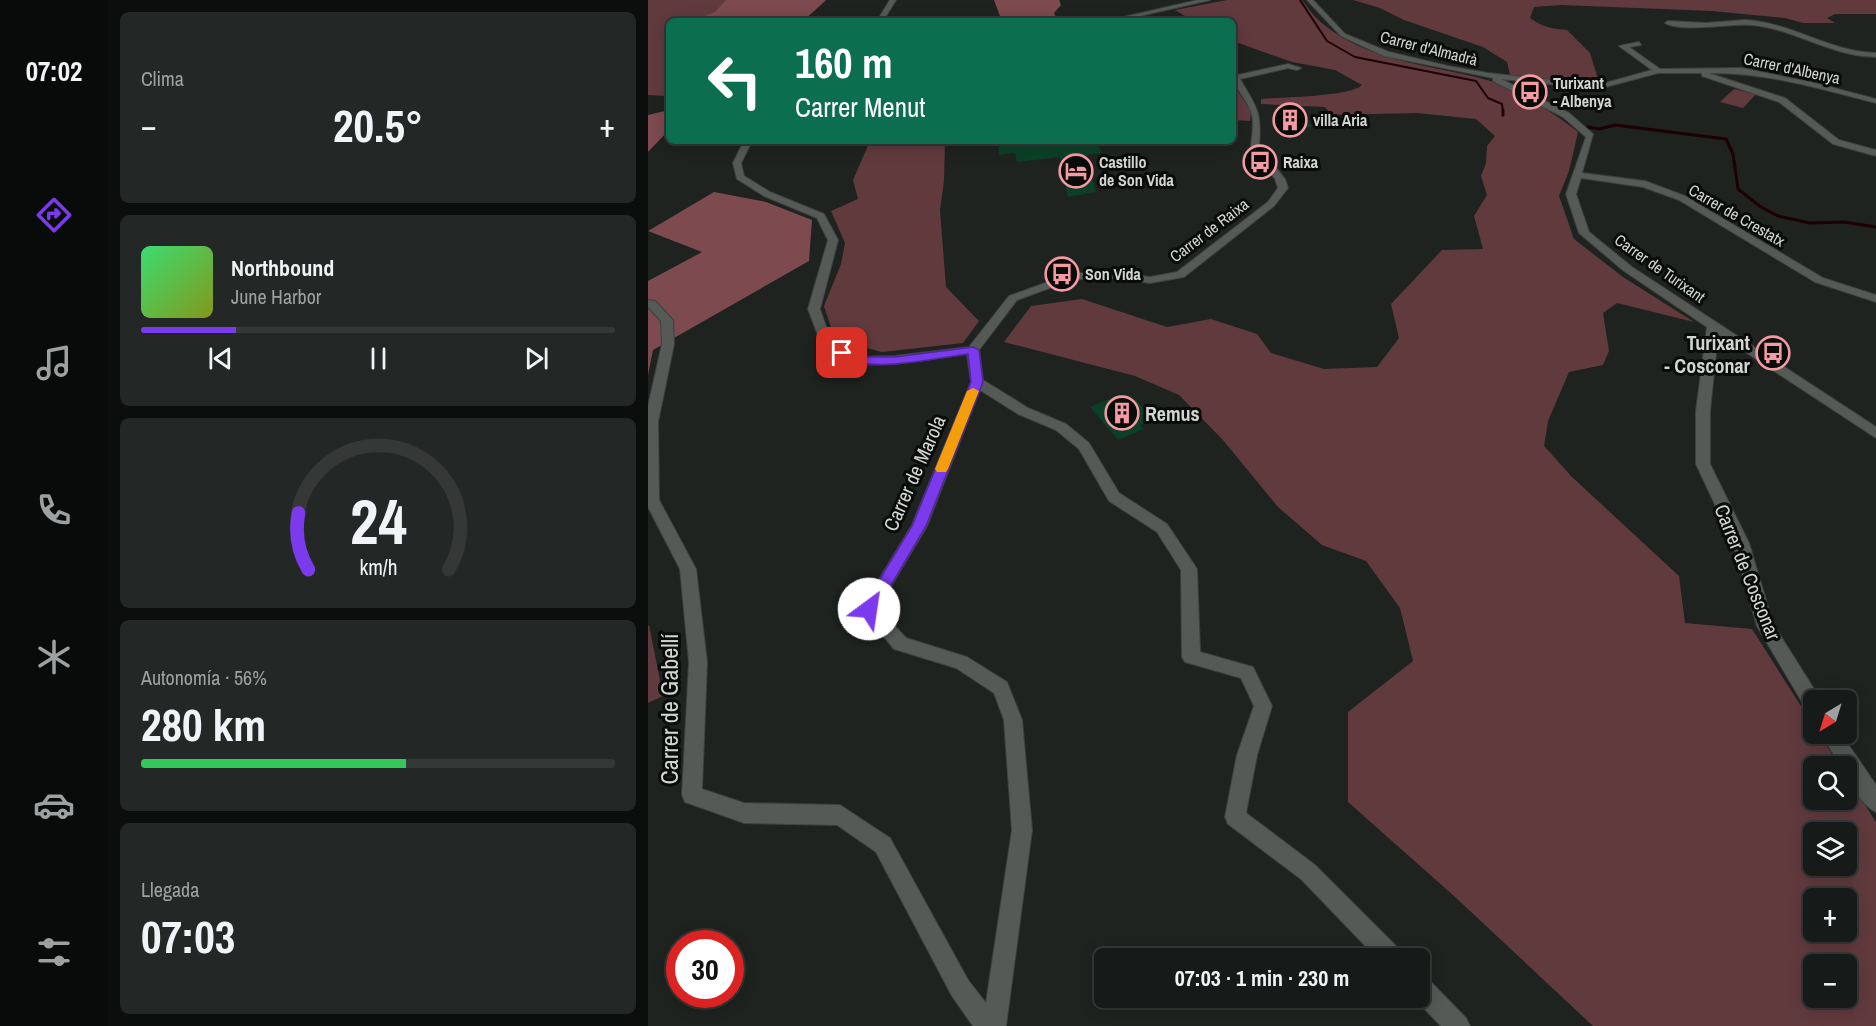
<!DOCTYPE html>
<html lang="es">
<head>
<meta charset="utf-8">
<style>
  body { margin:0; font-family:"Archivo Narrow",sans-serif; background:#232725; color:#f1f3f6; height:100vh; display:flex; flex-direction:column; font-size:22px; white-space:nowrap }
  * { box-sizing:border-box; margin:0 }
  p { font-size:20px; color:#9ea1a2 }
  .icon { flex:none; width:33px; height:33px; fill:none; stroke:currentColor; stroke-width:2; stroke-linecap:round; stroke-linejoin:round }
  .map { position:relative; flex:1; overflow:hidden }
  .panel { display:flex; flex-direction:column; gap:12px; padding:12px; background:#0c0e0d; width:540px }
  .panel>* { flex:none }
  .banner { position:absolute; left:18px; top:18px; width:570px; height:126px; border-radius:9px; box-shadow:0 3px 15px #0003,0 0 0 2px #353837; background:#0b6e4f; color:#fff; overflow:hidden }
  .needle { width:39px; rotate:218deg }
  .controls { position:absolute; left:1155px; top:690px; display:grid; gap:12px }
  .controls a { display:grid; place-items:center; width:54px; height:54px; border-radius:9px; background:#161a18; box-shadow:0 3px 15px #0003,0 0 0 2px #353837; font-size:30px }
  .speed { position:absolute; left:18px; top:930px; display:flex; gap:12px; font-size:30px; font-weight:700; text-align:center }
  .speed>* { display:grid; place-content:center; width:78px; height:78px; border-radius:50%; background:#161a18; box-shadow:0 3px 15px #0003,0 0 0 2px #353837; line-height:1 }
  .speed .limit { border:9px solid #d22; background:#fff; color:#111 }
  .pin { position:absolute; display:grid; place-items:center; width:51px; height:51px; color:#fff; margin:-26px; border-radius:12px; box-shadow:0 3px 9px #0006 }
  .me { position:absolute; width:66px; margin:-33px; rotate:31deg; stroke-linejoin:round; filter:drop-shadow(0 0 4px #0008) }
  .turn { display:flex; align-items:center; gap:21px; height:126px; padding:0 30px; font-size:27px }
  .turn .icon { width:78px; height:78px; stroke-width:2.5 }
  .turn b { display:block; font-size:42px; line-height:51px }
  .big { font-size:45px; font-weight:700; line-height:1.1 }
  .panel .tile { flex:1; display:flex; flex-direction:column; justify-content:center; gap:9px; min-width:0; padding:0 21px; border-radius:9px; background:#232725 }
  .panel .dial { align-items:center; gap:0 }
  .dial svg { height:156px; overflow:visible; fill:none; stroke:#353837; stroke-width:7; stroke-linecap:round; text-anchor:middle }
  .dial text { fill:#f1f3f6; stroke:none }
  .song { display:flex; align-items:center; gap:18px }
  .cover { width:72px; height:72px; border-radius:9px; background:linear-gradient(135deg,hsl(140 70% 55%),hsl(70 70% 35%)) }
  .played { height:6px; border-radius:3px; background:linear-gradient(90deg,#7c3aed 20%,#353837 20%) }
  .keys { display:flex; justify-content:space-around; direction:ltr }
  .heat { display:flex; justify-content:space-between; align-items:center; font-size:33px; direction:ltr }
  .charge { height:9px; border-radius:4px; background:linear-gradient(90deg,#34c759 56%,#353837 0) }
  .trip { position:absolute; left:446px; top:948px; width:336px; height:60px; border-radius:9px; background:#161a18; box-shadow:0 3px 15px #0003,0 0 0 2px #353837; font-weight:700; line-height:60px; text-align:center }
  main { display:flex; flex:1; min-height:0 }
  .dock { display:flex; flex-direction:column; width:108px; justify-content:space-around; align-items:center; background:#090a0a; color:#9ea1a2 }
  .dock .icon { width:42px; height:42px }
  .dock .current { color:#7c3aed }
  .dock b { font-size:27px; color:#f1f3f6 }
  .map>svg:first-child { display:block }
  .green { fill:#613a3e; fill-rule:evenodd }
  .forest { fill:#7c4a4f }
  .lines { fill:none; stroke-linecap:round; stroke-linejoin:round }
  .stream-far1 { stroke:#1d0003; stroke-width:2 }
  .stream { stroke:#1d0003; stroke-width:3 }
  .building { fill:#0c3f28 }
  .street-casing { stroke:#3d403e; stroke-width:2 }
  .secondary-casing { stroke:#3d403e; stroke-width:2 }
  .street { fill:#555a57; fill-rule:evenodd }
  .secondary { fill:#555a57; fill-rule:evenodd }
  .route { fill:#7c3aed; stroke:#51269a; stroke-width:1.5 }
  .slow { fill:#f59e0b }
  .labels { text-anchor:middle; dominant-baseline:central; stroke-width:6; stroke-linejoin:round; paint-order:stroke }
  .far-street-label { font-size:16px; fill:#d2d5d3; stroke:#0a0c0a }
  .far-poi-label { font-size:16px; font-weight:bold; fill:#d2d5d3; stroke:#0a0c0a; text-anchor:start }
  .poi-label { font-size:20px; font-weight:bold; fill:#d2d5d3; stroke:#0a0c0a; text-anchor:end }
  .street-label { font-size:20px; fill:#d2d5d3; stroke:#0a0c0a }
  .near-street-label { font-size:24px; fill:#d2d5d3; stroke:#0a0c0a }
</style>
</head>
<body>
<main>
<nav class="dock">
<b>07:02</b>
<svg class="icon current" aria-label="directions" viewBox="0 0 24 24"><path d="M12 3l9 9-9 9-9-9zM9 14v-3h6M13 9l2 2-2 2"/></svg>
<svg class="icon" aria-label="music" viewBox="0 0 24 24"><path d="M9 18V5l10-2v13"/><circle cx="6" cy="18" r="3"/><circle cx="16" cy="16" r="3"/></svg>
<svg class="icon" aria-label="phone" viewBox="0 0 24 24"><path d="M5 4h4l2 5-3 2q2 4 5 5l2-3 5 2v4C11 20 4 13 5 4z"/></svg>
<svg class="icon" aria-label="climate" viewBox="0 0 24 24"><path d="M12 3v18M4 7l16 10M4 17L20 7"/></svg>
<svg class="icon" aria-label="car" viewBox="0 0 24 24"><path d="M5 17H2v-5l4-1 3-4h7l3 4 3 1v5h-3M9 17h6M6 11h13"/><circle cx="7" cy="17" r="2"/><circle cx="17" cy="17" r="2"/></svg>
<svg class="icon" aria-label="filters" viewBox="0 0 24 24"><path d="M4 7h16M4 17h16"/><circle cx="9" cy="7" r="2"/><circle cx="15" cy="17" r="2"/></svg>
</nav>
<section class="panel">
<div class="tile"><p>Clima</p>
<div class="heat"><a>−</a><b class="big">20.5°</b><a>+</a></div>
</div>
<div class="tile">
<div class="song"><i class="cover"></i><div><b>Northbound</b><p>June Harbor</p></div></div>
<div class="played"></div>
<div class="keys"><svg class="icon" aria-label="previous" viewBox="0 0 24 24"><path d="M18 5L8 12l10 7zM5 5v14"/></svg><svg class="icon" aria-label="pause" viewBox="0 0 24 24"><path d="M8 5v14M16 5v14"/></svg><svg class="icon" aria-label="next" viewBox="0 0 24 24"><path d="M6 5l10 7-10 7zM19 5v14"/></svg></div>
</div>
<div class="tile dial"><svg viewBox="0 0 100 80">
<path d="M14 69A42 42 0 1 1 86 69"/>
<path d="M14 69A42 42 0 0 1 9 40" stroke="#7c3aed"/>
<text x="50" y="56" font-size="32" font-weight="700">24</text>
<text x="50" y="72" font-size="11">km/h</text>
</svg></div>
<div class="tile"><p>Autonomía · 56%</p><b class="big">280 km</b><div class="charge"></div></div>
<div class="tile"><p>Llegada</p><b class="big">07:03</b></div>
</section>
<div class="map">
<svg width="1228" height="1026" viewBox="0 0 1228 1026">
  <rect width="100%" height="100%" fill="#1e2320"/>
  <path class="green" d="M0,0h178l-23,21h-134v75l-21,-1z
    M579,0h75c6,8 13,18 21,24 46,38 109,41 164,56 28,8 69,34 91,52l-9,39 -10,25 15,43 49,38 71,45 -77,-19 -14,10 6,38 -6,14 -34,7 -21,49 -4,25 28,31 107,99 6,47 67,6 61,96 1,9h5l21,32h-26v34h32l1,-23 29,45v204h-283l-139,-130 -106,-94v-90l65,-51 -13,-53 -34,-47 -44,-16 -44,-38 -55,-67 -44,-45 -44,-19 -131,-34 27,-36 51,-7 85,28 44,-8 46,15 14,19 53,16 53,-2 22,-29 -8,-34 51,-54 41,-1 -9,-33 13,-21 -6,-19 5,-13 1,-17 8,-10 -19,-17 -59,-6 -85,2 -7,-8 -64,-3v-5c21,-2 89,-2 101,-14l-27,-15 -43,-8 -59,-21v-20h-40l-18,-11zM1166,832h32v34h-32zM1166,898h32v34h-32zM1166,964h32v34h-32z
    M705,0h523v14h-41l-8,4 8,5h-32l-18,-5 -73,-7 -151,-6 -27,2 -4,11c12,9 23,11 37,12l23,23 9,29 -10,2 -79,-9 -3,-13 -24,-15 -79,-27 -24,-12z
    M585,84l18,27 -1,10 -17,-1z
    M1086,89l22,5 -13,14 -23,-6z
    M222,141h75l-1,40 -4,29 6,77 33,34 -16,22 -81,9 -47,-12 -11,-34 17,-42 4,-21 -14,-32 27,-12 -5,-19z
    M1,625l14,71 -15,7v-77z"/>
  <path class="forest" d="M78,0h100l-23,21h-111l23,-9z
    M346,0h65l2,5 -7,8 2,4 18,4h-29l-45,-5z
    M21,110v20l-21,22v-37z
    M66,192l52,10 46,18 -3,41 -156,89 -5,25v-94l54,-29 -54,-21z"/>
  <g class="lines">
    <path class="stream-far1" d="M652,0l27,41 28,16 121,24 12,17 14,6 1,8"/>
    <path class="stream" d="M855,110v5
      M940,127l11,2 16,-4 111,14 7,15 5,35 23,18 17,9 32,7 34,-1 32,5"/>
  </g>
  <path class="building" d="M628,111h21l1,6 15,9 -18,5 -18,-8z
    M350,141h100l3,12 -16,2 11,37 -28,5 -8,-40 -43,5 -2,-9 -16,2z
    M468,396l8,9 12,-5 18,19 -14,6 4,4 -26,11 -28,-33z"/>
  <g class="lines">
    <g class="street-casing">
      <path id="street" d="M550,0h12l-92,21h-12z
        M659,0h6l32,34 44,18 59,14 40,7 110,12 54,-15 -33,-24 20,-4 2,3 -12,2 31,22 82,-1 73,15 61,16v4c-55,-14 -110,-31 -168,-30l77,25 54,42 37,10v6l-43,-12 -54,-42 -77,-26v-3h-44l-60,16 -97,-10 68,34 24,21 -11,39 63,8 40,15 138,82 53,17v7l-61,-20 -136,-82 -36,-13 -62,-9 -5,16 13,38 43,35 244,160v11l-158,-104 -8,77v53l39,79 24,81 48,76h-7v14l-6,-2 -51,-86 -24,-83 -37,-79v-53l11,-84 -83,-56 -45,-38 -13,-39 20,-57 -23,-20 -70,-36v-3l-109,-22 -43,-20z
        M1097,20c45,2 85,32 131,33v4c-47,-1 -81,-28 -124,-32 -24,-2 -68,8 -87,-2l3,-2 38,2z
        M640,64l13,4 -4,2 -9,-2 -48,11c17,29 22,33 19,67l26,33 3,9 -14,18 -90,71 -34,6 -49,-6 -29,3 -55,20 -38,50 4,30 45,28 38,16 23,19 30,50 48,31 30,45 3,83 53,15 19,39 -15,49 -11,58 69,52 85,85 3,8h-26l-76,-79 -73,-55 -3,-7 12,-62 17,-49 -13,-28 -56,-16 -3,-5 -1,-87 -24,-38 -48,-31 -30,-52 -23,-19 -38,-16 -38,-24 -53,136 -49,82 28,30 61,19 40,25 15,38 10,110 -26,196h-33l-21,-30 -76,-144 -39,-27 -93,-2 -59,-21 -3,-7 7,-133 -9,-93 -32,-62v-101l14,-62 -1,-23 -13,-14v-7l7,1 18,19 1,24 -16,78 1,78 37,69 11,93 -5,127 42,14 96,2 50,33 78,142 18,23 26,-173 -8,-110 -10,-27 -38,-25 -62,-19 -33,-40 51,-84 59,-143 -4,-28 -72,10 -38,1 -34,-16 -15,-40 20,-69 -11,-22 -53,-22 -27,-17 -4,-16 11,-22h8l-11,22 3,13 26,16 54,22 14,26 -18,69 12,35 27,13 36,-1 74,-9 40,-51 61,-22 31,-3 49,6 27,-5 91,-70 10,-14 -3,-9 -24,-33c1,-11 4,-24 0,-34 -5,-15 -18,-24 -18,-40l5,3z
        M1173,734h20l35,51v27c-13,-6 -30,-31 -30,-46h-5z
        M771,974l8,4 39,40 4,8h-29l-27,-28h5z"/>
    </g>
    <g class="secondary-casing">
      <path id="secondary" d="M242,0h6l-13,21h-6z"/>
    </g>
    <use href="#street" class="street"/>
    <use href="#secondary" class="secondary"/>
  </g>
  <path class="route" d="M325,347l6,3 4,32 -57,144 -52,88 -5,1 -5,-1 -3,-5 3,-4 48,-79 59,-144 -3,-28c-32,4 -108,22 -132,-1l6,-3 17,7h36z"/>
  <path class="slow" d="M325,388l6,3 -31,78 -2,3h-9l-2,-3 32,-78z"/>
  <defs>
    <g id="bus-ring" transform="scale(1.725)"><circle r="9.5" fill="#0a0c0a" stroke="#f49aa2" stroke-width="1.5"/><path d="M-5-6H5V4H4V6H2V4H-2V6H-4V4H-5ZM-3.5-4V0h7V-4ZM-3.5 1.2v1.5H-2V1.2ZM2 1.2v1.5H3.5V1.2Z" fill="#f49aa2"/></g>
    <g id="building-ring" transform="scale(1.725)"><circle r="9.5" fill="#0a0c0a" stroke="#f49aa2" stroke-width="1.5"/><path d="M-4-6H4V6H1V3H-1V6H-4ZM-2.5-4.3h1.7v1.8h-1.7ZM.8-4.3h1.7v1.8H.8ZM-2.5-1h1.7V.8h-1.7ZM.8-1h1.7V.8H.8Z" fill="#f49aa2"/></g>
    <g id="hotel-ring" transform="scale(1.725)"><circle r="9.5" fill="#0a0c0a" stroke="#f49aa2" stroke-width="1.5"/><path d="M-6-4.5h1.5V1H6V5H4.5V3h-9V5H-6ZM-4 0a1.8 1.8 0 1 1 3.6 0ZM.5 0V-2.5h3Q6-2.5 6 0Z" fill="#f49aa2"/></g>
  </defs>
  <g fill-rule="evenodd">
    <use href="#bus-ring" x="882" y="92"/>
    <use href="#building-ring" x="642" y="120"/>
    <use href="#bus-ring" x="612" y="162"/>
    <use href="#hotel-ring" x="428" y="171"/>
    <use href="#bus-ring" x="414" y="274"/>
    <use href="#bus-ring" x="1125" y="353"/>
    <use href="#building-ring" x="474" y="413"/>
  </g>
  <g class="labels">
    <g class="far-street-label">
      <text transform="translate(781 48) rotate(14)">Carrer d'Almadrà</text>
      <text transform="translate(1144 68) rotate(12)">Carrer d'Albenya</text>
      <text transform="translate(1089 215) rotate(30)">Carrer de Crestatx</text>
      <text transform="translate(561 230) rotate(-37)">Carrer de Raixa</text>
      <text transform="translate(1012 268) rotate(35)">Carrer de Turixant</text>
    </g>
    <g class="far-poi-label">
      <text x="905" y="83">Turixant<tspan x="905" dy="18">- Albenya</tspan></text>
      <text x="665" y="120">villa Aria</text>
      <text x="451" y="162">Castillo<tspan x="451" dy="18">de Son Vida</tspan></text>
      <text x="635" y="162">Raixa</text>
      <text x="437" y="274">Son Vida</text>
    </g>
    <g class="poi-label">
      <text x="1102" y="342">Turixant<tspan x="1102" dy="23">- Cosconar</tspan></text>
      <text x="497" y="413" text-anchor="start">Remus</text>
    </g>
    <g class="street-label">
      <text transform="translate(266 473) rotate(-66)">Carrer de Marola</text>
      <text transform="translate(1100 572) rotate(68)">Carrer de Cosconar</text>
    </g>
    <g class="near-street-label">
      <text transform="translate(21 709) rotate(-90)">Carrer de Gabellí</text>
    </g>
  </g>
</svg>
<div class="controls">
<a><svg class="needle" viewBox="-14 -14 28 28"><path d="M0-13l5 13h-10z" fill="#e53935"/><path d="M0 13l5-13h-10z" fill="#9ea1a2"/></svg></a>
<a><svg class="icon" aria-label="search" viewBox="0 0 24 24"><circle cx="10" cy="10" r="6"/><path d="M15 15l6 6"/></svg></a>
<a><svg class="icon" aria-label="layers" viewBox="0 0 24 24"><path d="M12 4l9 5-9 5-9-5zM3 14l9 5 9-5"/></svg></a>
<a>+</a>
<a>−</a>
</div>
<div class="speed"><div class="limit">30</div></div>
<div class="pin" style="left:194px;top:353px;background:#d93025"><svg class="icon" aria-label="arrive" viewBox="0 0 24 24"><path d="M6 21V4h12l-3 4 3 4H6"/></svg></div>
<svg class="me" style="left:221px;top:609px" viewBox="-20 -20 40 40"><circle r="19" fill="#fff"/><path d="M0-13L10 11 0 6-10 11z" fill="#7c3aed"/></svg>
<div class="trip">07:03 · 1 min · 230 m</div>
<div class="banner">
<div class="turn"><svg class="icon" aria-label="left" viewBox="0 0 24 24"><path d="M17 20v-9H6M10 6l-5 5 5 5"/></svg><div><b>160 m</b>Carrer Menut</div></div>
</div>
</div>
</main>
</body>
</html>
